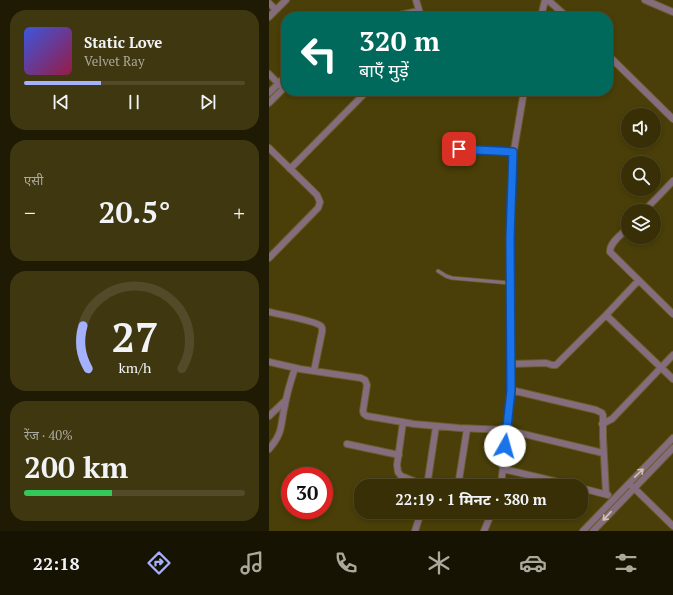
<!DOCTYPE html>
<html lang="hi">
<head>
<meta charset="utf-8">
<style>
  body { margin:0; font-family:"PT Serif","Noto Sans Devanagari",serif; background:#3f3710; color:#f1f3f6; height:100vh; display:flex; flex-direction:column; font-size:15px; white-space:nowrap }
  * { box-sizing:border-box; margin:0 }
  p { font-size:13px; color:#aba99b }
  .icon { flex:none; width:22px; height:22px; fill:none; stroke:currentColor; stroke-width:2; stroke-linecap:round; stroke-linejoin:round }
  .map { position:relative; flex:1; overflow:hidden }
  .side { display:flex; flex-direction:column; gap:10px; padding:10px; background:#1f1a03; width:269px }
  .side>* { flex:none }
  .guide { position:absolute; left:12px; top:12px; width:332px; height:84px; border-radius:16px; box-shadow:0 2px 6px #0003,0 0 0 1px #524a28; background:#00695c; color:#fff; overflow:hidden }
  .controls { position:absolute; left:352px; top:108px; display:grid; gap:8px }
  .controls a { display:grid; place-items:center; width:40px; height:40px; border-radius:50%; background:#382f06; box-shadow:0 2px 6px #0003,0 0 0 1px #524a28; font-size:20px }
  .speed { position:absolute; left:12px; top:467px; display:flex; gap:8px; font-size:20px; font-weight:700; text-align:center }
  .speed>* { display:grid; place-content:center; width:52px; height:52px; border-radius:50%; background:#382f06; box-shadow:0 2px 6px #0003,0 0 0 1px #524a28; line-height:1 }
  .speed .limit { border:6px solid #d22; background:#fff; color:#111 }
  .pin { position:absolute; display:grid; place-items:center; width:34px; height:34px; color:#fff; margin:-17px; border-radius:8px; box-shadow:0 2px 6px #0006 }
  .me { position:absolute; width:44px; margin:-22px; rotate:7deg; stroke-linejoin:round; filter:drop-shadow(0 0 3px #0008) }
  .turn { display:flex; align-items:center; gap:14px; height:84px; padding:0 12px; font-size:18px }
  .turn .icon { width:52px; height:52px; stroke-width:2.5 }
  .turn b { display:block; font-size:28px; line-height:34px }
  .big { font-size:30px; font-weight:700; line-height:1.1 }
  .side .widget { flex:1; display:flex; flex-direction:column; justify-content:center; gap:6px; min-width:0; padding:0 14px; border-radius:16px; background:#3f3710 }
  .side .dial { align-items:center; gap:0 }
  .dial svg { height:104px; overflow:visible; fill:none; stroke:#524a28; stroke-width:7; stroke-linecap:round; text-anchor:middle }
  .dial text { fill:#f1f3f6; stroke:none }
  .song { display:flex; align-items:center; gap:12px }
  .cover { width:48px; height:48px; border-radius:6px; background:linear-gradient(135deg,hsl(230 70% 55%),hsl(340 70% 35%)) }
  .played { height:4px; border-radius:2px; background:linear-gradient(90deg,#a5b1fc 35%,#524a28 35%) }
  .keys { display:flex; justify-content:space-around; direction:ltr }
  .heat { display:flex; justify-content:space-between; align-items:center; font-size:22px; direction:ltr }
  .charge { height:6px; border-radius:3px; background:linear-gradient(90deg,#34c759 40%,#524a28 0) }
  .trip { position:absolute; left:85px; top:479px; width:234px; height:40px; border-radius:16px; background:#382f06; box-shadow:0 2px 6px #0003,0 0 0 1px #524a28; font-weight:700; line-height:40px; text-align:center }
  .dock { display:flex; height:64px; justify-content:space-around; align-items:center; background:#161302; color:#aba99b }
  .dock .icon { width:28px; height:28px }
  .dock .on { color:#a5b1fc }
  .dock b { font-size:18px; color:#f1f3f6 }
  main { display:flex; flex:1; min-height:0 }
  .map>svg:first-child { display:block }
  .lines { fill:none; stroke-linecap:round; stroke-linejoin:round }
  .lane-casing { stroke:#685e2b; stroke-width:4.5 }
  .street-casing { stroke:#685e2b; stroke-width:8 }
  .lane { stroke:#856d7e; stroke-width:3 }
  .street { stroke:#856d7e; stroke-width:6 }
  .oneway { stroke:#d0c4b2 }
  .route-casing { stroke:#114b97; stroke-width:10 }
  .route { stroke:#1a73e8; stroke-width:7 }
</style>
</head>
<body>
<main>
<section class="side">
<div class="widget">
<div class="song"><i class="cover"></i><div><b>Static Love</b><p>Velvet Ray</p></div></div>
<div class="played"></div>
<div class="keys"><svg class="icon" aria-label="previous" viewBox="0 0 24 24"><path d="M18 5L8 12l10 7zM5 5v14"/></svg><svg class="icon" aria-label="pause" viewBox="0 0 24 24"><path d="M8 5v14M16 5v14"/></svg><svg class="icon" aria-label="next" viewBox="0 0 24 24"><path d="M6 5l10 7-10 7zM19 5v14"/></svg></div>
</div>
<div class="widget"><p>एसी</p>
<div class="heat"><a>−</a><b class="big">20.5°</b><a>+</a></div>
</div>
<div class="widget dial"><svg viewBox="0 0 100 80">
<path d="M14 69A42 42 0 1 1 86 69"/>
<path d="M14 69A42 42 0 0 1 10 36" stroke="#a5b1fc"/>
<text x="50" y="56" font-size="32" font-weight="700">27</text>
<text x="50" y="72" font-size="11">km/h</text>
</svg></div>
<div class="widget"><p>रेंज · 40%</p><b class="big">200 km</b><div class="charge"></div></div>
</section>
<div class="map">
<svg width="404" height="531" viewBox="0 0 404 531">
  <rect width="100%" height="100%" fill="#4a3f08"/>
  <g class="lines">
    <g class="lane-casing">
      <path id="lane" d="M190,149l54,3
        M169,271l8,5 6,2 58,5"/>
    </g>
    <g class="street-casing">
      <path id="street" d="M147,0l5,17
        M279,0l19,17
        M376,0l28,12
        M0,3l7,7
        M0,17l17,-17
        M121,17l29,-6
        M272,17l4,-17
        M339,55l65,64
        M0,74l12,12
        M0,93l17,-17
        M0,103l17,-17
        M0,148l48,47 3,7 -2,6 -49,50
        M21,169l77,-78
        M375,211l29,-30
        M359,228c-6,6 -19,15 -18,24l63,62
        M0,312c9,2 47,9 52,14 2,3 1,3 1,6l-8,39
        M337,315l67,64
        M0,362l31,7 61,9 4,2 2,5 -4,26 1,3 3,2 47,8 45,4 48,2 96,23
        M243,364l34,-1 6,2h4l50,-50 32,-34
        M242,390l85,20 6,3 1,2v22l3,57
        M0,416l17,-16
        M134,422l-6,43 1,7 3,4 26,10
        M333,424l10,-5 61,-64
        M78,444l52,11
        M0,449c15,-17 11,-24 16,-44 2,-12 6,-25 10,-37
        M234,469l72,17
        M362,485l42,41
        M158,486l9,-60
        M189,486l9,-57
        M232,486l4,-39 6,-57 -1,-152 3,-77 1,-11 10,-59
        M312,488l27,7
        M146,531l6,-19
        M215,531l8,-19
        M314,531l90,-93
        M324,531l80,-83"/>
    </g>
    <use href="#lane" class="lane"/>
    <use href="#street" class="street"/>
  </g>
  <defs><path id="oneway-shaft" d="M-6 0H5M1.5-3L5.5 0L1.5 3" fill="none" stroke-width="1.6" stroke-linecap="round" stroke-linejoin="round"/></defs>
  <g class="oneway">
    <use href="#oneway-shaft" transform="translate(370 473) rotate(-44)"/>
    <use href="#oneway-shaft" transform="translate(338 516) rotate(133)"/>
  </g>
  <g class="lines">
    <g class="route-casing">
      <path id="route" d="M190,149l54,3 -3,86 1,152 -6,56"/>
    </g>
    <use href="#route" class="route"/>
  </g>
</svg>
<div class="controls">
<a><svg class="icon" aria-label="sound" viewBox="0 0 24 24"><path d="M4 9h4l5-4v14l-5-4H4zM17 9q2 3 0 6"/></svg></a>
<a><svg class="icon" aria-label="search" viewBox="0 0 24 24"><circle cx="10" cy="10" r="6"/><path d="M15 15l6 6"/></svg></a>
<a><svg class="icon" aria-label="layers" viewBox="0 0 24 24"><path d="M12 4l9 5-9 5-9-5zM3 14l9 5 9-5"/></svg></a>
</div>
<div class="speed"><div class="limit">30</div></div>
<div class="pin" style="left:190px;top:149px;background:#d93025"><svg class="icon" aria-label="arrive" viewBox="0 0 24 24"><path d="M6 21V4h12l-3 4 3 4H6"/></svg></div>
<svg class="me" style="left:236px;top:446px" viewBox="-20 -20 40 40"><circle r="19" fill="#fff"/><path d="M0-13L10 11 0 6-10 11z" fill="#1a73e8"/></svg>
<div class="trip">22:19 · 1 मिनट · 380 m</div>
<div class="guide">
<div class="turn"><svg class="icon" aria-label="left" viewBox="0 0 24 24"><path d="M17 20v-9H6M10 6l-5 5 5 5"/></svg><div><b>320 m</b>बाएँ मुड़ें</div></div>
</div>
</div>
</main>
<nav class="dock">
<b>22:18</b>
<svg class="icon on" aria-label="directions" viewBox="0 0 24 24"><path d="M12 3l9 9-9 9-9-9zM9 14v-3h6M13 9l2 2-2 2"/></svg>
<svg class="icon" aria-label="music" viewBox="0 0 24 24"><path d="M9 18V5l10-2v13"/><circle cx="6" cy="18" r="3"/><circle cx="16" cy="16" r="3"/></svg>
<svg class="icon" aria-label="phone" viewBox="0 0 24 24"><path d="M5 4h4l2 5-3 2q2 4 5 5l2-3 5 2v4C11 20 4 13 5 4z"/></svg>
<svg class="icon" aria-label="climate" viewBox="0 0 24 24"><path d="M12 3v18M4 7l16 10M4 17L20 7"/></svg>
<svg class="icon" aria-label="car" viewBox="0 0 24 24"><path d="M5 17H2v-5l4-1 3-4h7l3 4 3 1v5h-3M9 17h6M6 11h13"/><circle cx="7" cy="17" r="2"/><circle cx="17" cy="17" r="2"/></svg>
<svg class="icon" aria-label="filters" viewBox="0 0 24 24"><path d="M4 7h16M4 17h16"/><circle cx="9" cy="7" r="2"/><circle cx="15" cy="17" r="2"/></svg>
</nav>
</body>
</html>
